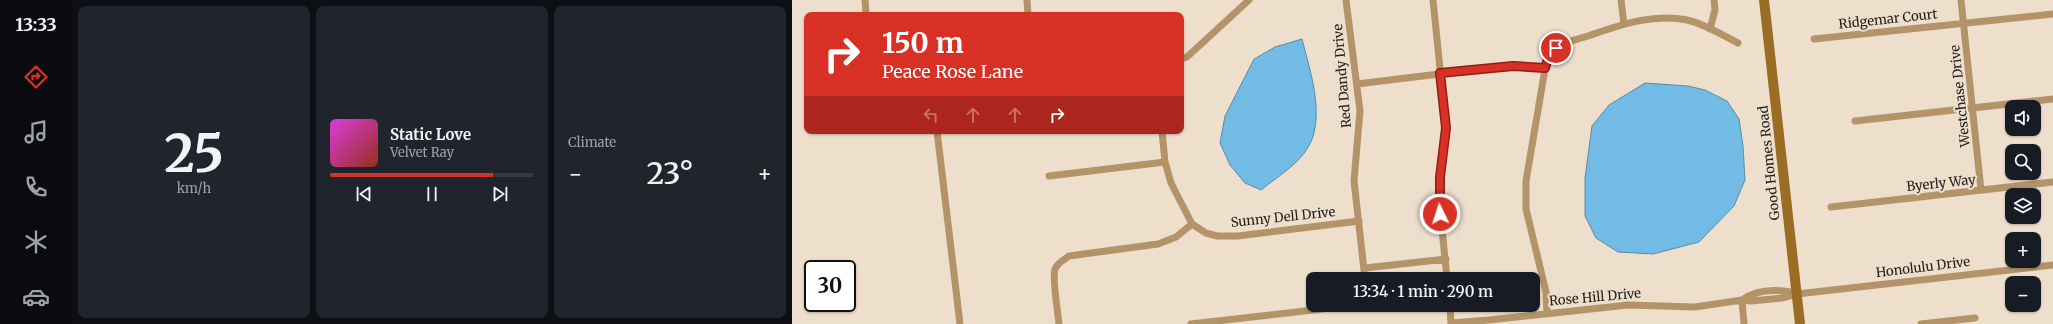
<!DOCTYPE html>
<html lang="en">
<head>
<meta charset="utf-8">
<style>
  body { margin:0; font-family:Merriweather,serif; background:#20242c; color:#f1f3f6; height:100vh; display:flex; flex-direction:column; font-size:15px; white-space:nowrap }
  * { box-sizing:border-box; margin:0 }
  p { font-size:13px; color:#9ea1a6 }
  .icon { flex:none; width:22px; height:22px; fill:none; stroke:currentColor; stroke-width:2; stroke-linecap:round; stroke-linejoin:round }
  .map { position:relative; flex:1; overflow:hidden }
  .sheet { display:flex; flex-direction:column; gap:6px; padding:6px; background:#0d0f14; width:720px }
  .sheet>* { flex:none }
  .top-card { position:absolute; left:12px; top:12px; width:380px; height:122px; border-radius:8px; box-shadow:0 1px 3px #0004; background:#d93025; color:#fff; overflow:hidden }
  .controls { position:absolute; left:1213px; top:100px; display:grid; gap:8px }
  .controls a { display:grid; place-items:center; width:36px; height:36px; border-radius:8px; background:#171b24; box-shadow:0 1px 3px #0004; font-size:20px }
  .speed { position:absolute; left:12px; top:260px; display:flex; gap:8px; font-size:20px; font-weight:700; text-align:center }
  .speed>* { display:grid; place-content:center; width:52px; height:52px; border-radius:50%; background:#171b24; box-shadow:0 1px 3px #0004; line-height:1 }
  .speed .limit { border:2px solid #111; border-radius:6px; background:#fff; color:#111 }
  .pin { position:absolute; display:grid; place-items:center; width:34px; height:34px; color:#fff; margin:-17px; border:2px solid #fff; border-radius:50%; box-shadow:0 1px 4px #0007 }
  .me { position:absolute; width:44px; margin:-22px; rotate:356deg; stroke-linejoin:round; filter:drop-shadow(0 0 3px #0008) }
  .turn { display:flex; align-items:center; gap:14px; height:84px; padding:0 12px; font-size:18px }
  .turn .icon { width:52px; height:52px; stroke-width:2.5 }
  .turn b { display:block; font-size:28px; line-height:34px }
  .lanes { display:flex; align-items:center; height:38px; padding:0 12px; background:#0003; justify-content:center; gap:20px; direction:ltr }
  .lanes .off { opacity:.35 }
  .big { font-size:30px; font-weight:600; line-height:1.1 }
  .sheet .widget { flex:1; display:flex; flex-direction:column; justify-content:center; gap:6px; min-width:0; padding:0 14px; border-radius:8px; background:#20242c }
  .sheet .dial { align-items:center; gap:0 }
  .dial b { font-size:52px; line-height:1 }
  .song { display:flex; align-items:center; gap:12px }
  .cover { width:48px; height:48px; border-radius:6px; background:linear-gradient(135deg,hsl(300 70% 55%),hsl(10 70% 35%)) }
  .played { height:4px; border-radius:2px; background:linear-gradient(90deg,#d93025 80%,#363941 80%) }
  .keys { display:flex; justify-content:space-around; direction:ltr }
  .heat { display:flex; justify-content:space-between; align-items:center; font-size:22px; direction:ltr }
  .sheet .tiles { flex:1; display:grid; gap:6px; grid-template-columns:repeat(3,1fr) }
  .trip { position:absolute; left:514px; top:272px; width:234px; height:40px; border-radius:8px; background:#171b24; box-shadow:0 1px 3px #0004; font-weight:600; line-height:40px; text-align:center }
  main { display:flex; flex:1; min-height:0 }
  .tabs { display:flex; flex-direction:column; width:72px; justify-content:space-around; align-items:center; background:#090b0e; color:#9ea1a6 }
  .tabs .icon { width:28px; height:28px }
  .tabs .on { color:#d93025 }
  .tabs b { font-size:18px; color:#f1f3f6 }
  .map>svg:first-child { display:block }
  .water { fill:#71bbe4; stroke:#5a8ca7 }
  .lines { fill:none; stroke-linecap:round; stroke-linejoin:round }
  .street { stroke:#b49369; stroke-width:7 }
  .secondary { stroke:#9c6c24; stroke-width:10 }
  .route-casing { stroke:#8d1f18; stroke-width:10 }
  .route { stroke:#d93025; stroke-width:7 }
  .labels { text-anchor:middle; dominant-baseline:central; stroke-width:4; stroke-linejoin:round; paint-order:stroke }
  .street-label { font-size:13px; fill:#252019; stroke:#eedfcd }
</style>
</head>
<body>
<main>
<nav class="tabs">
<b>13:33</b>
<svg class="icon on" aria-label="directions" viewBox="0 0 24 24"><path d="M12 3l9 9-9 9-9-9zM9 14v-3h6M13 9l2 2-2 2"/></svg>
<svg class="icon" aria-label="music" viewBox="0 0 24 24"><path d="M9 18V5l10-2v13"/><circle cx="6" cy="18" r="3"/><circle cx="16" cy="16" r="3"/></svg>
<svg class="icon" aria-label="phone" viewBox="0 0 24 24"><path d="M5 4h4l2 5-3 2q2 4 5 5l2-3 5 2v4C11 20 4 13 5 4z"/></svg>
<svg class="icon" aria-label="climate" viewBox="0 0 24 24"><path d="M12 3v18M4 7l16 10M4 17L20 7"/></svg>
<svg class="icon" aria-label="car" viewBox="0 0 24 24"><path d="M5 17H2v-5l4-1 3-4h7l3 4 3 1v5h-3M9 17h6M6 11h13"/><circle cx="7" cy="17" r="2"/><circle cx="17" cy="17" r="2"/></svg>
</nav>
<section class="sheet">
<div class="tiles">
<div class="widget dial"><b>25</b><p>km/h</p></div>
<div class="widget">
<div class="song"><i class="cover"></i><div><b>Static Love</b><p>Velvet Ray</p></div></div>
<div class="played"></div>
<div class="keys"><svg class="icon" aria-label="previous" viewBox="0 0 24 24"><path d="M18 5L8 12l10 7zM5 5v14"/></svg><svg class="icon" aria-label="pause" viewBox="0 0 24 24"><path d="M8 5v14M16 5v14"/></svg><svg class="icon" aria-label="next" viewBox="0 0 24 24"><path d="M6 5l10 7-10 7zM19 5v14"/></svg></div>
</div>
<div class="widget"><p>Climate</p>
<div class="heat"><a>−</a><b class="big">23°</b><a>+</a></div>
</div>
</div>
</section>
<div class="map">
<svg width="1261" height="324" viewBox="0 0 1261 324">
  <rect width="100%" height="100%" fill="#eedfcd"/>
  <path class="water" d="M510,39c8,32 26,83 3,113 -11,15 -29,26 -44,38l-16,-7 -15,-18 -10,-22 5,-27 29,-57 21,-12z
    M853,83l43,3 17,4 22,11 12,18 4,27 2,34 -11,26 -35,36 -46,12 -35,-2 -22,-14 -11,-22v-38l7,-52 17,-21z"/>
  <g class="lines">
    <path class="street" d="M73,0l1,15
      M235,0l1,15
      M554,0l14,111 -6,70 11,98
      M641,0l13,128 -7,71 8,80
      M829,0l3,24
      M1169,0l20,190
      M918,29l5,-19 -1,-10
      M1022,39l239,-25
      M389,59l6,-2 62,-57
      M565,84l156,-19 32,4
      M1063,121l198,-22
      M145,131l23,193
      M370,131l3,31 6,21 21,41 14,9 11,3h21l121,-15
      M257,176l116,-14
      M1039,207l222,-25
      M573,268l81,-9
      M950,300c15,-11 35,-11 53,-7
      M950,300l2,24
      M658,305l1,19
      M755,314l-1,-22 -20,-83v-28l19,-112c3,-8 5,-16 12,-21 9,-7 21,-9 31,-12 32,-11 65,-23 99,-16 18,4 35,15 51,23
      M659,323l38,-3 139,-15 67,2 47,-7 9,1 31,-3 15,-4 256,-29
      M267,324c-1,-11 -7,-45 -4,-55 2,-6 9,-9 14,-13l89,-12 18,-7 16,-13
      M399,324l165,-19
      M1129,324l54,-6"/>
    <path class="secondary" d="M972,0l36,324"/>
  </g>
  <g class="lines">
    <g class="route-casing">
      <path id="route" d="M648,214v-37l6,-49 -6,-55 73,-7 32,2 4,-12 7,-8"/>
    </g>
    <use href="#route" class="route"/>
  </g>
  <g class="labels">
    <g class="street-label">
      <text transform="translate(1096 19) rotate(-6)">Ridgemar Court</text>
      <text transform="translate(550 76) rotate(-95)">Red Dandy Drive</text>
      <text transform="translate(1168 96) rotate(-96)">Westchase Drive</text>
      <text transform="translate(977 163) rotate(-96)">Good Homes Road</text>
      <text transform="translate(1149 183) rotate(-6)">Byerly Way</text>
      <text transform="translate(491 217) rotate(-6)">Sunny Dell Drive</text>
      <text transform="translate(1131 267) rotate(-7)">Honolulu Drive</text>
      <text transform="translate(803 297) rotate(-5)">Rose Hill Drive</text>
    </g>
  </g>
</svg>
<div class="controls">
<a><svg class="icon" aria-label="sound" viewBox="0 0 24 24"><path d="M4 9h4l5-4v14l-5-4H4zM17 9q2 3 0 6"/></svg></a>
<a><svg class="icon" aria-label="search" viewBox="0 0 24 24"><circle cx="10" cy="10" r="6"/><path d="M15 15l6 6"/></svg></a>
<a><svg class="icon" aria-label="layers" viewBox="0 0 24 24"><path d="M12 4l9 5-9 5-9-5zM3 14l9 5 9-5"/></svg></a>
<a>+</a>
<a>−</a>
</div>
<div class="speed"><div class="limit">30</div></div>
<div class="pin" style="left:764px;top:48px;background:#d93025"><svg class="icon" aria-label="arrive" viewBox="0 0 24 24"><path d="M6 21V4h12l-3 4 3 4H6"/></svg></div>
<svg class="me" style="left:648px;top:214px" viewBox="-20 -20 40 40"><circle r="17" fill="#d93025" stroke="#fff" stroke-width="3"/><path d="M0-11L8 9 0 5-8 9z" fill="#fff"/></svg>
<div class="trip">13:34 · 1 min · 290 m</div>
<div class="top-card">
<div class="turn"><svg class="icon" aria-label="right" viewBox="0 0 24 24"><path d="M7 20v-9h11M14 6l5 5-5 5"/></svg><div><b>150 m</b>Peace Rose Lane</div></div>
<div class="lanes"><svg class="icon off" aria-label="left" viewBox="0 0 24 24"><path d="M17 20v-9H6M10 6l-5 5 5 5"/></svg><svg class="icon off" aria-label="ahead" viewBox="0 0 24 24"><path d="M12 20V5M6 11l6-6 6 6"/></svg><svg class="icon off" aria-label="ahead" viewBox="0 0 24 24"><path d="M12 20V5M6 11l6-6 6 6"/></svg><svg class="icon" aria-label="right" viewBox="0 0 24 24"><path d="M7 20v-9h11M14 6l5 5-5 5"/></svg></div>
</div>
</div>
</main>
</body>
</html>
